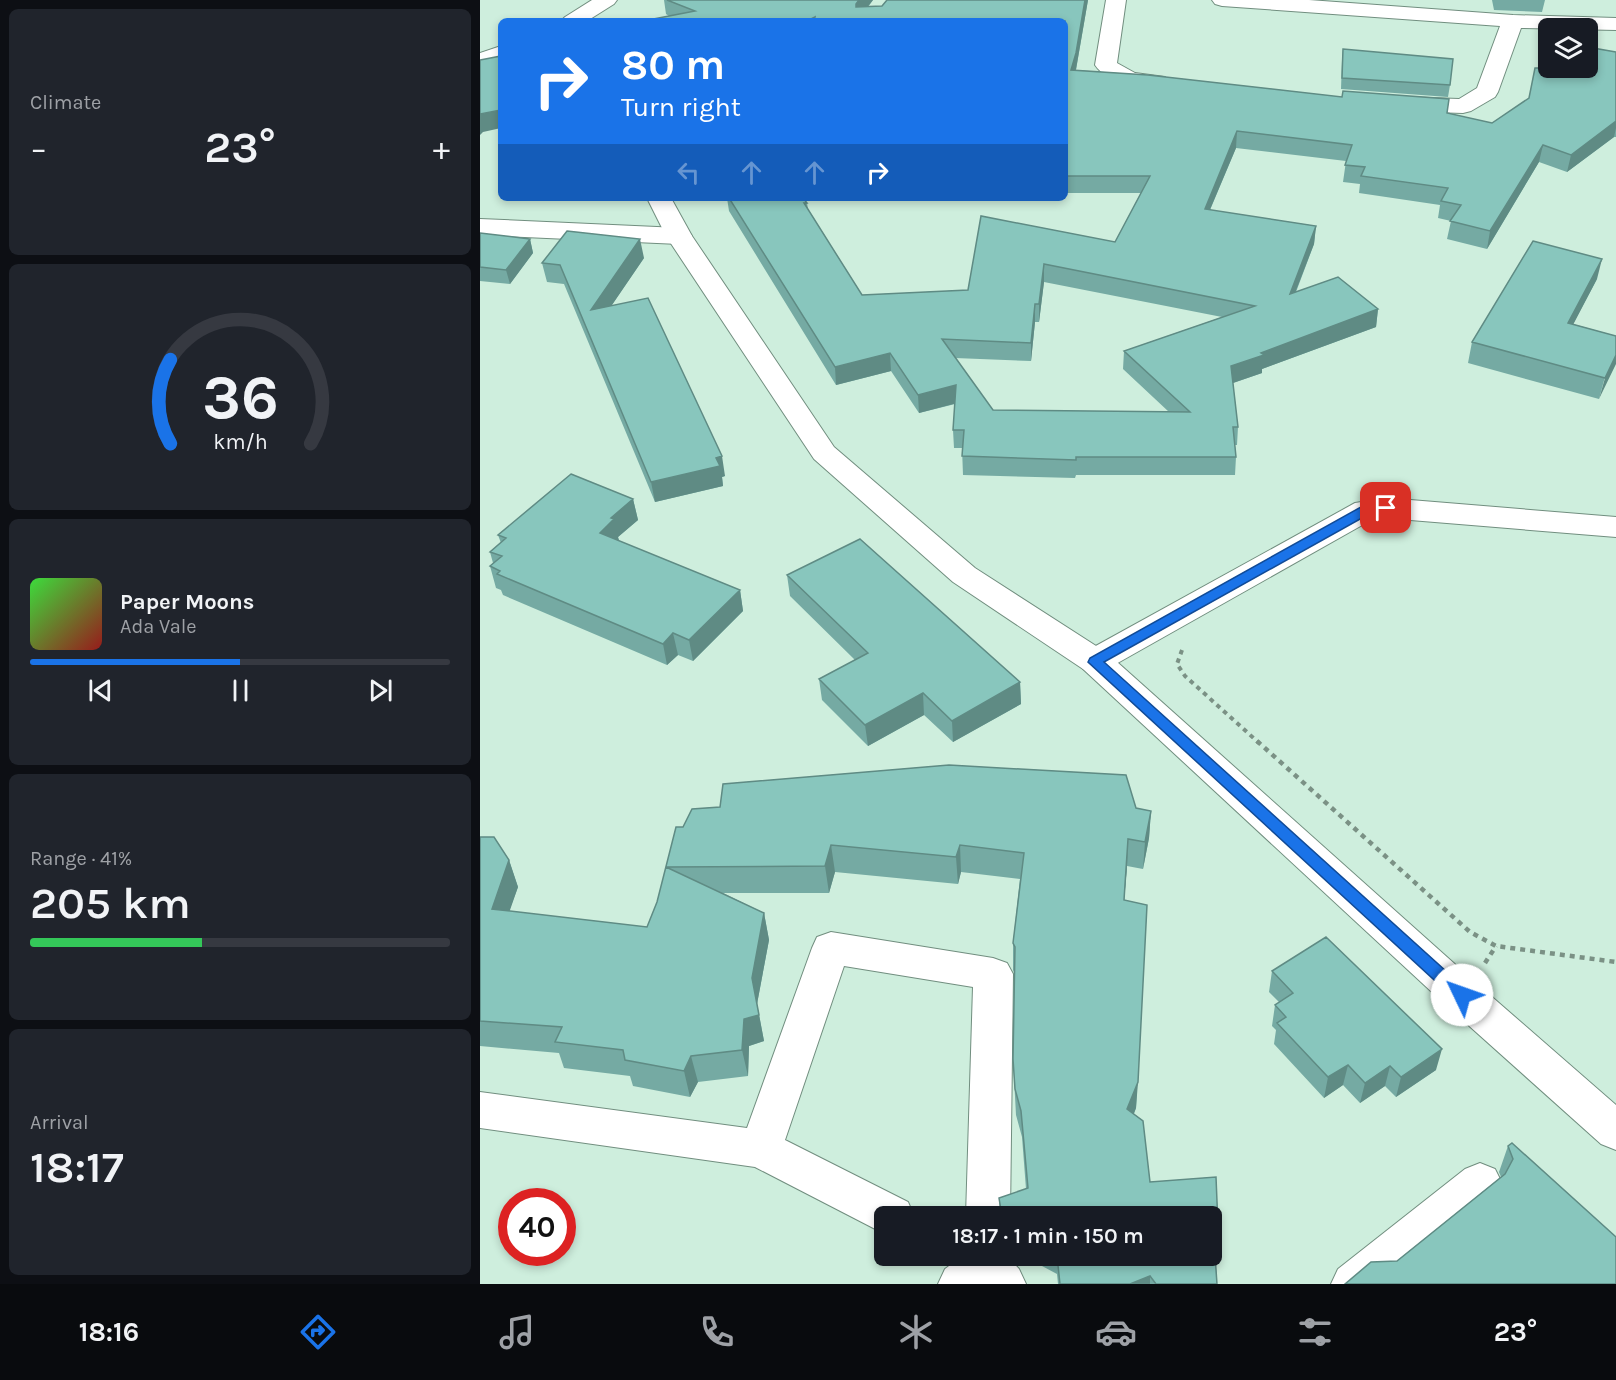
<!DOCTYPE html>
<html lang="en">
<head>
<meta charset="utf-8">
<style>
  body { margin:0; font-family:Karla,sans-serif; background:#20242c; color:#f1f3f6; height:100vh; display:flex; flex-direction:column; font-size:22px; white-space:nowrap }
  * { box-sizing:border-box; margin:0 }
  p { font-size:20px; color:#9ea1a6 }
  .icon { flex:none; width:33px; height:33px; fill:none; stroke:currentColor; stroke-width:2; stroke-linecap:round; stroke-linejoin:round }
  .map { position:relative; flex:1; overflow:hidden }
  .panel { display:flex; flex-direction:column; gap:9px; padding:9px; background:#0d0f14; width:480px }
  .panel>* { flex:none }
  .hud { position:absolute; left:18px; top:18px; width:570px; height:183px; border-radius:9px; box-shadow:0 3px 9px #0003; background:#1a73e8; color:#fff; overflow:hidden }
  .controls { position:absolute; left:1058px; top:18px; display:grid; gap:12px }
  .controls a { display:grid; place-items:center; width:60px; height:60px; border-radius:9px; background:#171b24; box-shadow:0 3px 9px #0003; font-size:30px }
  .speed { position:absolute; left:18px; top:1188px; display:flex; gap:12px; font-size:30px; font-weight:700; text-align:center }
  .speed>* { display:grid; place-content:center; width:78px; height:78px; border-radius:50%; background:#171b24; box-shadow:0 3px 9px #0003; line-height:1 }
  .speed .limit { border:9px solid #d22; background:#fff; color:#111 }
  .pin { position:absolute; display:grid; place-items:center; width:51px; height:51px; color:#fff; margin:-26px; border-radius:12px; box-shadow:0 3px 9px #0006 }
  .me { position:absolute; width:66px; margin:-33px; rotate:312deg; stroke-linejoin:round; filter:drop-shadow(0 0 4px #0008) }
  .turn { display:flex; align-items:center; gap:21px; height:126px; padding:0 24px; font-size:27px }
  .turn .icon { width:78px; height:78px; stroke-width:2.5 }
  .turn b { display:block; font-size:42px; line-height:51px }
  .lanes { display:flex; align-items:center; height:57px; padding:0 24px; background:#0003; justify-content:center; gap:30px; direction:ltr }
  .lanes .off { opacity:.35 }
  .big { font-size:45px; font-weight:600; line-height:1.1 }
  .panel .widget { flex:1; display:flex; flex-direction:column; justify-content:center; gap:9px; min-width:0; padding:0 21px; border-radius:9px; background:#20242c }
  .panel .dial { align-items:center; gap:0 }
  .dial svg { height:156px; overflow:visible; fill:none; stroke:#363941; stroke-width:7; stroke-linecap:round; text-anchor:middle }
  .dial text { fill:#f1f3f6; stroke:none }
  .song { display:flex; align-items:center; gap:18px }
  .cover { width:72px; height:72px; border-radius:9px; background:linear-gradient(135deg,hsl(120 70% 55%),hsl(0 70% 35%)) }
  .played { height:6px; border-radius:3px; background:linear-gradient(90deg,#1a73e8 50%,#363941 50%) }
  .keys { display:flex; justify-content:space-around; direction:ltr }
  .heat { display:flex; justify-content:space-between; align-items:center; font-size:33px; direction:ltr }
  .charge { height:9px; border-radius:4px; background:linear-gradient(90deg,#34c759 41%,#363941 0) }
  .trip { position:absolute; left:394px; top:1206px; width:348px; height:60px; border-radius:9px; background:#171b24; box-shadow:0 3px 9px #0003; font-weight:600; line-height:60px; text-align:center }
  .dock { display:flex; height:96px; justify-content:space-around; align-items:center; background:#090b0e; color:#9ea1a6 }
  .dock .icon { width:42px; height:42px }
  .dock .on { color:#1a73e8 }
  .dock b { font-size:27px; color:#f1f3f6 }
  main { display:flex; flex:1; min-height:0 }
  .map>svg:first-child { display:block }
  .lines { fill:none; stroke-linecap:round; stroke-linejoin:round }
  .street-casing { stroke:#718e7f; stroke-width:2 }
  .secondary-casing { stroke:#718e7f; stroke-width:2 }
  .path-far1 { stroke:#7b9185; stroke-width:4; stroke-dasharray:4.5 4.5; stroke-linecap:butt }
  .path { stroke:#7b9185; stroke-width:4.5; stroke-dasharray:5 5; stroke-linecap:butt }
  .street { fill:#fff; fill-rule:evenodd }
  .secondary { fill:#fff; fill-rule:evenodd }
  .wall { fill:#75aaa3; fill-rule:evenodd }
  .shaded-wall { fill:#5f8b84 }
  .building { fill:#88c6bd; stroke:#5f8b84; stroke-width:1.5; fill-rule:evenodd }
  .route { fill:#1a73e8; stroke:#114b97; stroke-width:1.5 }
</style>
</head>
<body>
<main>
<section class="panel">
<div class="widget"><p>Climate</p>
<div class="heat"><a>−</a><b class="big">23°</b><a>+</a></div>
</div>
<div class="widget dial"><svg viewBox="0 0 100 80">
<path d="M14 69A42 42 0 1 1 86 69"/>
<path d="M14 69A42 42 0 0 1 14 26" stroke="#1a73e8"/>
<text x="50" y="56" font-size="32" font-weight="700">36</text>
<text x="50" y="72" font-size="11">km/h</text>
</svg></div>
<div class="widget">
<div class="song"><i class="cover"></i><div><b>Paper Moons</b><p>Ada Vale</p></div></div>
<div class="played"></div>
<div class="keys"><svg class="icon" aria-label="previous" viewBox="0 0 24 24"><path d="M18 5L8 12l10 7zM5 5v14"/></svg><svg class="icon" aria-label="pause" viewBox="0 0 24 24"><path d="M8 5v14M16 5v14"/></svg><svg class="icon" aria-label="next" viewBox="0 0 24 24"><path d="M6 5l10 7-10 7zM19 5v14"/></svg></div>
</div>
<div class="widget"><p>Range · 41%</p><b class="big">205 km</b><div class="charge"></div></div>
<div class="widget"><p>Arrival</p><b class="big">18:17</b></div>
</section>
<div class="map">
<svg width="1136" height="1284" viewBox="0 0 1136 1284">
  <rect width="100%" height="100%" fill="#ceeedd"/>
  <g class="lines">
    <g class="street-casing">
      <path id="street" d="M626,0h20l-9,63 18,10 30,4 3,5 -3,5c-22,5 -56,-2 -70,-22z
        M732,0h97l204,15 103,3v12l-95,-2 -23,64 -3,5 -24,14 -8,2 -61,-2 -8,-2 -3,-5 3,-5 8,-2 57,2 18,-11 23,-62 -278,-20 -7,-2z
        M21,46v14l-21,7v-14z
        M0,219l199,9 9,3 4,5 -4,5 -9,3 -199,-9z
        M906,498l230,19v20l-230,-19 -13,1 -266,150 -12,4 -12,-4 -5,-8 5,-8 272,-150z
        M351,932l162,26 14,5 6,11 -3,242h-44l7,-229 -129,-21 -59,174 123,62 6,14h-29v18l-130,-67 -275,-39v-36l267,36 65,-180 5,-11z
        M1000,1163l15,6 7,14 -7,14 -106,87h-58l7,-15 127,-100z
        M465,1256h62l12,13 7,15h-88l7,-15 4,-3z"/>
    </g>
    <g class="secondary-casing">
      <path id="secondary" d="M112,0h25l-3,4 -27,17h-26l4,-4z
        M167,198h24l21,38 142,211 141,121 132,85 369,330 140,122v45l-15,-6 -153,-137 -365,-338 -130,-87 -139,-123 -148,-223z"/>
    </g>
    <path class="path-far1" d="M702,650l-5,14 8,12 74,67"/>
    <path class="path" d="M777,741l213,191 26,14 120,16
      M1005,963l11,-17"/>
    <use href="#street" class="street"/>
    <use href="#secondary" class="secondary"/>
  </g>
  <path class="wall" d="M184,0h209l-5,7 14,-1 5,-6h201l-12,70 72,5 194,22 1,-6 106,8 -2,14 45,10 37,-25 6,-30h5l5,-27h3v27h39v-21l29,5v85h-2l-47,35 -28,-10 -52,87 -40,-10 4,-18 -13,-3 2,-13 -81,-12 1,-9 -17,-2 3,-21 -110,-13 -26,62 106,16 -2,18 -18,48 42,-15 40,32 -2,18 -114,42v4l-29,10 5,44 -1,18h-2l1,12 -1,18h-159l-1,3 -112,-3 -1,-27h-8l-1,-18 2,-26 -36,9 -28,-42 -55,14 -107,-174 -2,-13h76l4,5 1,6 54,86 106,-5 13,-74 134,26 26,-49h-76v-172h-422l26,-5 -3,-2zM564,282l178,35 -98,34 -1,18 46,43 -176,-2 -38,-52 76,3 4,-39h4z
    M1012,0h53l-3,12 -48,-2z
    M863,49l107,36 -2,12 -107,-8 1,-29z
    M0,233l50,6 3,14 -23,31 -30,-3z
    M164,258l-33,48 114,170 -3,1 1,9 -68,16 -91,-218 -17,-2 -5,-19z
    M1117,279l-24,45 43,12 -17,63 -131,-36 4,-21z
    M153,499l5,21 -20,17 1,4 121,49 3,21 -50,50 -15,-6 -11,10 -164,-70 -2,-5 -5,-2 -6,-22 3,-3 -3,-11 11,-9 -3,-8z
    M307,575l233,107 1,22 -68,38 -29,-27 -56,31 -46,-46 -3,-21 36,-19 -65,-64z
    M469,765l177,10 10,33 15,3 -2,27 -6,31 -16,-3 -3,34 23,5 -11,203 -2,6 9,7 7,61 66,-5 2,49 -3,25 2,33h-159l-1,-10 -30,-16 -11,4 -8,-6h204v-40h-212l-1,-18 27,-9 -4,-52 -6,-22 -3,-56 1,-87 -1,-2v-27l7,-64 -59,-7 -3,12 -123,-12 -6,21h-106l41,20 5,27 -12,64 7,37 -15,5 -1,30 -50,6 -8,15 -57,-11 -3,-10 -66,-8 -5,-15 -79,-7v-209h14l15,23 9,27 -9,24 138,16 10,-25 19,-75h7l9,-18 28,-2 3,-23z
    M792,971l164,99 -40,27 -11,-11 -25,17 -17,-18 -19,13 -50,-54 2,-14 -4,-4 3,-21 4,-3 -10,-10z
    M1028,1146l108,91 -219,24 104,-84 -2,-5z"/>
  <path class="shaded-wall" d="M379,0h14l-16,20 -1,-16z
    M605,0h3l-12,69 -6,17 1,-16z
    M21,110v18l-18,4 -3,3v-21z
    M1136,121v7l-2,9 -47,35 4,-17z
    M757,131l-1,17 -33,78 2,-17z
    M1063,145l-4,17 -52,87 3,-18z
    M836,226l-2,18 -26,67 2,-17z
    M50,239l3,14 -23,31 -4,-14z
    M160,239l4,19 -49,72 -4,-20z
    M1122,259l-5,20 -34,65 5,-21z
    M564,264v18l-5,40v-18z
    M555,304v18l-4,39v-18z
    M898,309l-2,18 -114,42v4l-32,11 1,-18 30,-13z
    M410,353l1,18 -55,14 -1,-18z
    M1136,355v9l-17,35 6,-21z
    M476,385l1,18 -38,10 -1,-18z
    M242,456l3,20 -3,1 1,9 -68,16 -4,-20z
    M153,499l5,21 -20,17 1,4 -19,-8 11,-15z
    M260,590l3,21 -50,50 -4,-21z
    M193,633l5,22 -11,10 -4,-21z
    M540,682l1,22 -68,38 -1,-21z
    M443,693l1,22 -56,31 -3,-21z
    M671,811l-2,27 -6,31 2,-27z
    M648,839l-1,27 -5,60 2,-26z
    M351,845l4,27 -6,21 -4,-27z
    M480,845l1,27 -3,12 -2,-27z
    M29,860l9,27 -17,49 -9,-27z
    M284,913l5,27 -12,64 7,37 -15,5 -1,30 -6,-26 2,-31z
    M962,1049l-6,21 -40,27 5,-20z
    M211,1056l7,26 -8,15 -6,-26z
    M868,1065l-5,20 -19,13 4,-21z
    M910,1066l-5,20 -25,17 5,-20z
    M658,1082l-2,26 -11,26 2,-25z
    M536,1256h11v2l-11,4z
    M670,1276v8h-20z"/>
  <path class="building" d="M187,0h192l-3,4v3l26,-1 5,-6h198l-9,53 -5,17 77,5 194,22 1,-6 106,8 -2,14 45,10 37,-25 6,-30h6l4,-27h3v27h39v-21l29,5v69l-45,34 -28,-10 -53,86 -40,-10 11,-16 -20,-4 7,-13 -87,-12 4,-9 -20,-2 7,-20 -115,-14 -32,78 111,17 -26,68 48,-17 40,32 -117,44 3,2 -33,11 7,61h-5l3,30h-160v3l-114,-4 2,-26h-11l3,-45 -38,10 -28,-42 -55,14 -106,-169h74l4,5h-3l58,92 106,-5 13,-74 134,26 35,-66h-85v-155h-251l1,-4 -8,4h-164l52,-10zM564,264l211,42 -131,45 66,61 -197,-2 -51,-71 89,4 4,-39h4z
    M863,49l110,10 -3,26 -108,-7z
    M21,56v54l-21,4v-54z
    M87,231l73,8 -49,71 57,-12 74,158 -6,2 4,8 -69,16 -91,-217 -18,-2z
    M0,233l50,6 -24,31 -26,-3z
    M1053,241l69,18 -34,64 48,13v19l-11,23 -133,-36z
    M91,474l62,25 -22,19 3,1 -14,14 140,57 -51,50 -16,-7 -10,11 -166,-70 3,-3 -10,-5 12,-10 -12,-4 16,-14 -8,-3z
    M380,539l160,143 -68,39 -29,-28 -58,32 -46,-46 49,-26 -81,-78z
    M469,765l177,10 10,33 15,3 -6,31 -17,-3 -4,61 23,5 -9,177 -11,27 16,12 7,61 66,-5 2,49h-5l4,58h-61l-6,-8 -20,8h-70l-3,-28h155v-40h-210l-3,-18 29,-10 -7,-77 -6,-22 -2,-30 2,-112 -2,-4 11,-90 -64,-8 -4,12 -125,-12 -6,21 -159,1 98,46 -12,65 7,37 -15,4 -2,31 -51,6 -7,15 -59,-11 -2,-10 -68,-8 7,-15 -82,-6v-184h14l15,23 -17,49 155,18 10,-25 19,-75h7l9,-18 28,-2 3,-23z
    M846,937l116,112 -41,28 -11,-11 -25,17 -17,-18 -20,12 -51,-54 9,-6 -11,-12 18,-12 -21,-22z
    M1032,1143l104,94v47h-271l26,-22 26,-1 108,-87 8,-15 -5,-13z"/>
  <path class="route" d="M906,504l4,1 2,3 -2,3 -21,3 -265,148 364,329 2,4 -2,5 -6,2 -6,-2 -368,-338 2,-4 271,-151z"/>
</svg>
<div class="controls">
<a><svg class="icon" aria-label="layers" viewBox="0 0 24 24"><path d="M12 4l9 5-9 5-9-5zM3 14l9 5 9-5"/></svg></a>
</div>
<div class="speed"><div class="limit">40</div></div>
<div class="pin" style="left:906px;top:508px;background:#d93025"><svg class="icon" aria-label="arrive" viewBox="0 0 24 24"><path d="M6 21V4h12l-3 4 3 4H6"/></svg></div>
<svg class="me" style="left:982px;top:995px" viewBox="-20 -20 40 40"><circle r="19" fill="#fff"/><path d="M0-13L10 11 0 6-10 11z" fill="#1a73e8"/></svg>
<div class="trip">18:17 · 1 min · 150 m</div>
<div class="hud">
<div class="turn"><svg class="icon" aria-label="right" viewBox="0 0 24 24"><path d="M7 20v-9h11M14 6l5 5-5 5"/></svg><div><b>80 m</b>Turn right</div></div>
<div class="lanes"><svg class="icon off" aria-label="left" viewBox="0 0 24 24"><path d="M17 20v-9H6M10 6l-5 5 5 5"/></svg><svg class="icon off" aria-label="ahead" viewBox="0 0 24 24"><path d="M12 20V5M6 11l6-6 6 6"/></svg><svg class="icon off" aria-label="ahead" viewBox="0 0 24 24"><path d="M12 20V5M6 11l6-6 6 6"/></svg><svg class="icon" aria-label="right" viewBox="0 0 24 24"><path d="M7 20v-9h11M14 6l5 5-5 5"/></svg></div>
</div>
</div>
</main>
<nav class="dock">
<b>18:16</b>
<svg class="icon on" aria-label="directions" viewBox="0 0 24 24"><path d="M12 3l9 9-9 9-9-9zM9 14v-3h6M13 9l2 2-2 2"/></svg>
<svg class="icon" aria-label="music" viewBox="0 0 24 24"><path d="M9 18V5l10-2v13"/><circle cx="6" cy="18" r="3"/><circle cx="16" cy="16" r="3"/></svg>
<svg class="icon" aria-label="phone" viewBox="0 0 24 24"><path d="M5 4h4l2 5-3 2q2 4 5 5l2-3 5 2v4C11 20 4 13 5 4z"/></svg>
<svg class="icon" aria-label="climate" viewBox="0 0 24 24"><path d="M12 3v18M4 7l16 10M4 17L20 7"/></svg>
<svg class="icon" aria-label="car" viewBox="0 0 24 24"><path d="M5 17H2v-5l4-1 3-4h7l3 4 3 1v5h-3M9 17h6M6 11h13"/><circle cx="7" cy="17" r="2"/><circle cx="17" cy="17" r="2"/></svg>
<svg class="icon" aria-label="filters" viewBox="0 0 24 24"><path d="M4 7h16M4 17h16"/><circle cx="9" cy="7" r="2"/><circle cx="15" cy="17" r="2"/></svg>
<b>23°</b>
</nav>
</body>
</html>
